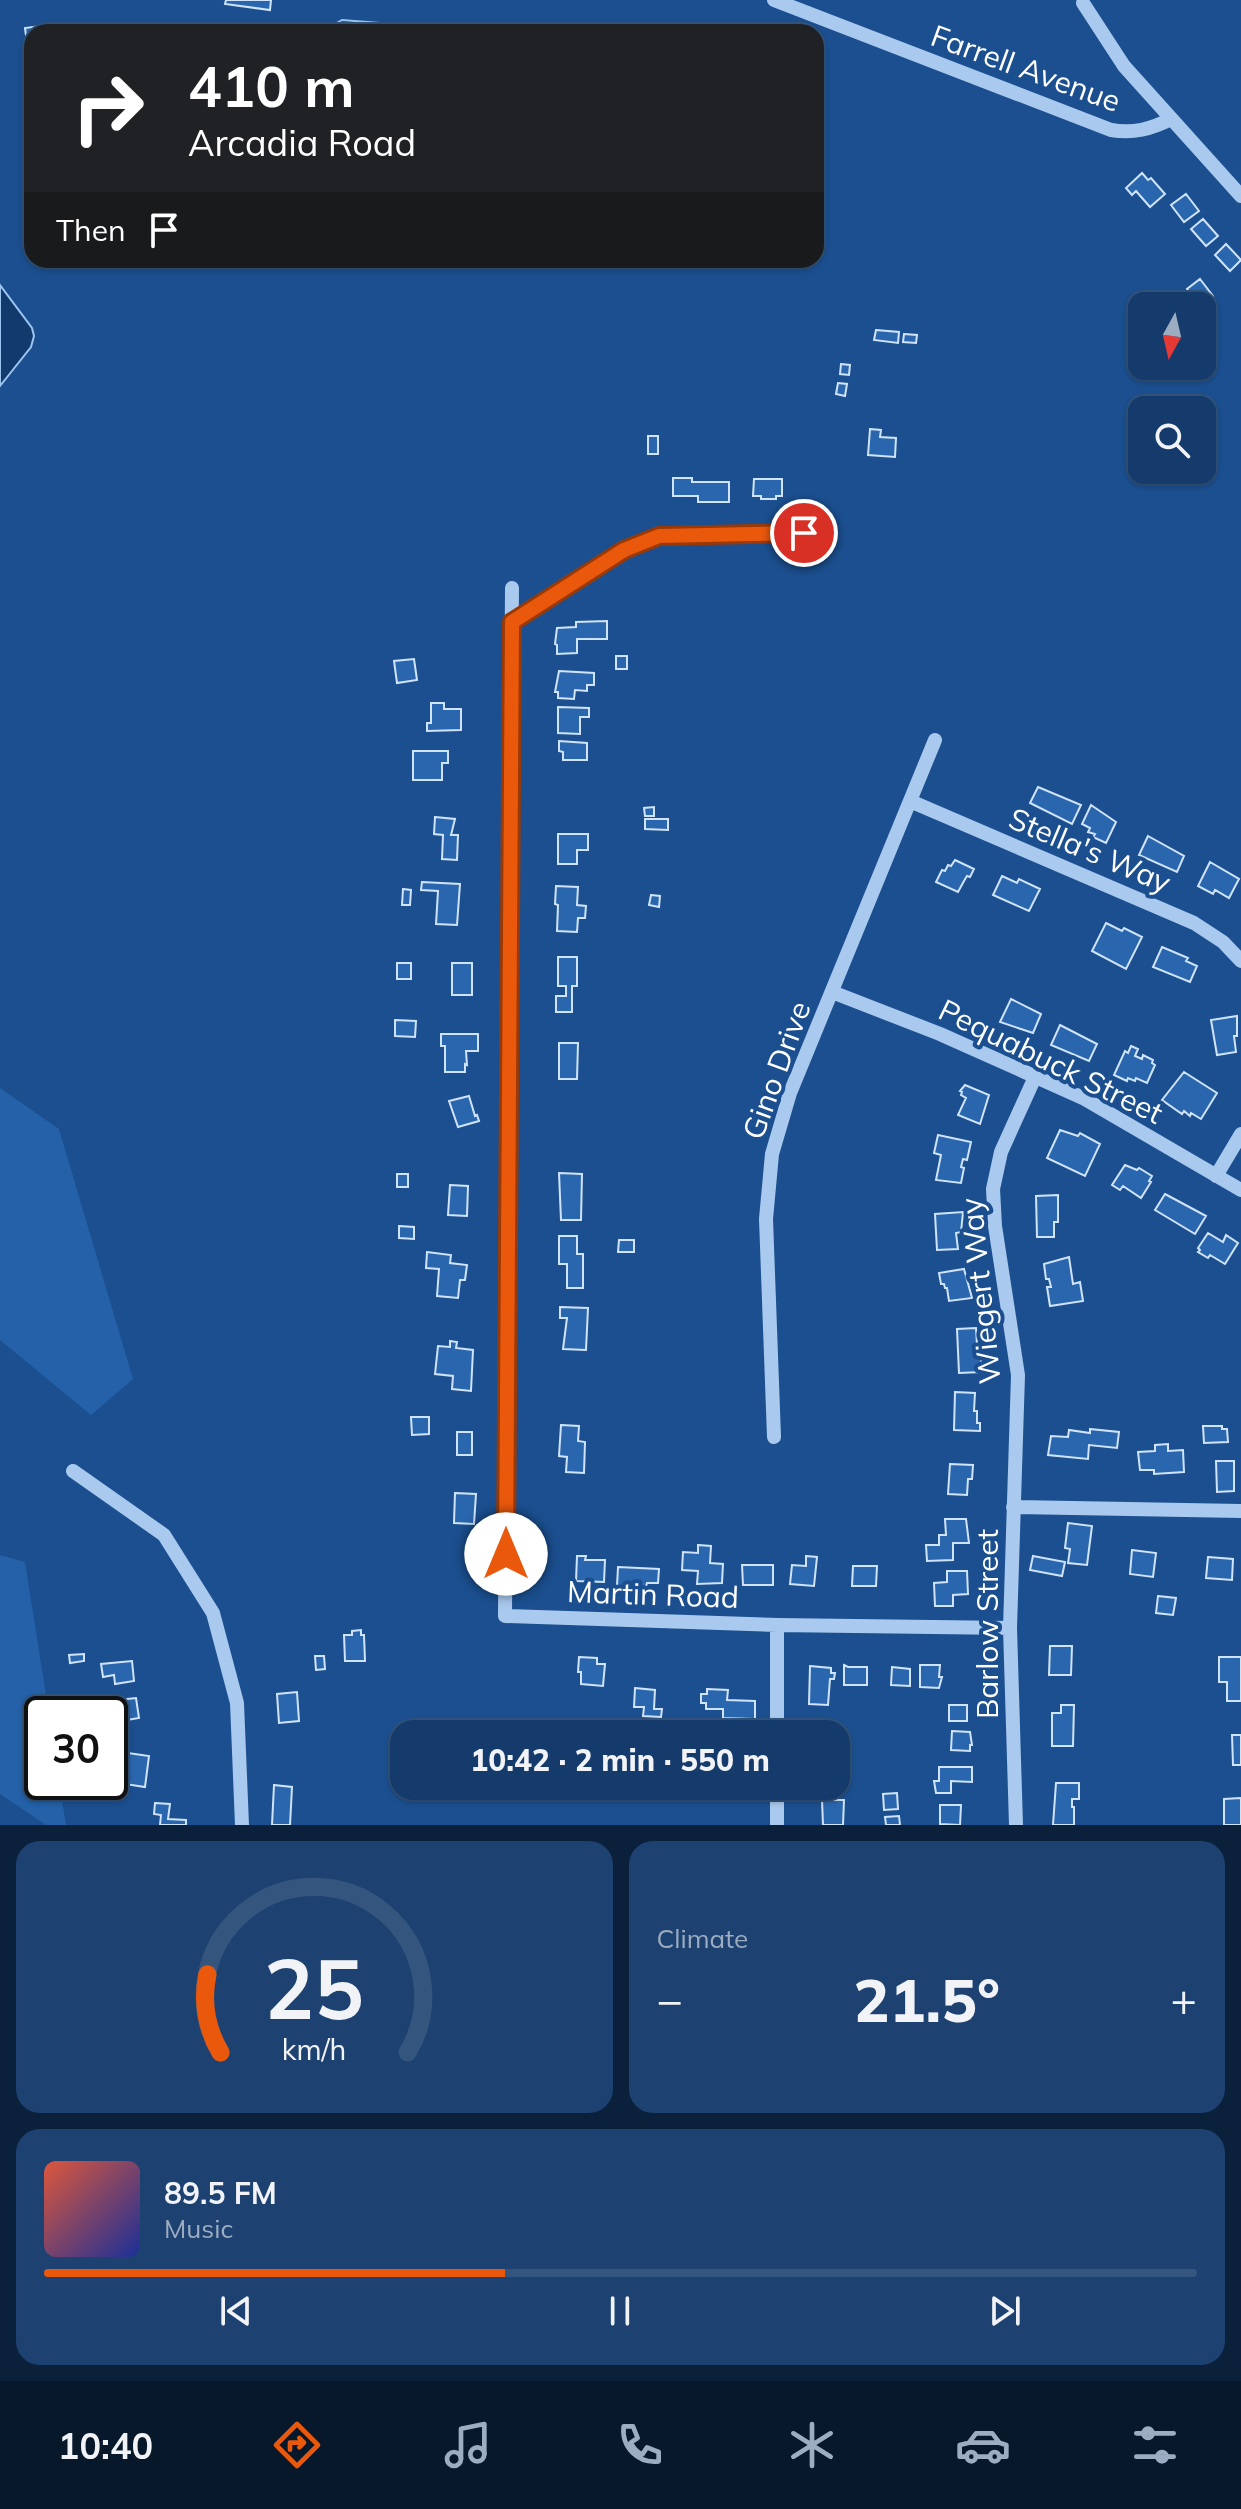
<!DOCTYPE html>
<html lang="en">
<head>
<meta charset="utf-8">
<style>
  body { margin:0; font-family:Mulish,sans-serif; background:#1d4271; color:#f1f3f6; height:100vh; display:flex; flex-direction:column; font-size:30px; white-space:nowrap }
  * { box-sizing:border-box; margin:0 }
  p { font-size:26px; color:#9dadc1 }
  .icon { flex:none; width:44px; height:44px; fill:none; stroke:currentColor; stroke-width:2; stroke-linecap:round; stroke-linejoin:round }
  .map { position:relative; height:1825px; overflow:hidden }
  .details { display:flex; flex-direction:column; gap:16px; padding:16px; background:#0b203b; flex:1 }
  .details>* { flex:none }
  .banner { position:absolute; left:24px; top:24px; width:800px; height:244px; border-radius:24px; box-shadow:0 2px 6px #0004,0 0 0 2px #33557e; background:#202124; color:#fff; overflow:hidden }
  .needle { width:52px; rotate:188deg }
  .fabs { position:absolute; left:1128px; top:292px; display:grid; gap:16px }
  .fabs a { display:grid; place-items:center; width:88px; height:88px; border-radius:16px; background:#143b6b; box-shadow:0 2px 6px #0004,0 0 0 2px #33557e; font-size:40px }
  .speed { position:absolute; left:24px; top:1696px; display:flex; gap:16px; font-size:40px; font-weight:700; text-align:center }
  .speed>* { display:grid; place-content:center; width:104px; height:104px; border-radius:50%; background:#143b6b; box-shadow:0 2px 6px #0004,0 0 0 2px #33557e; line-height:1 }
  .speed .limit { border:4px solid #111; border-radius:12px; background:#fff; color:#111 }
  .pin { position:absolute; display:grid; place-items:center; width:68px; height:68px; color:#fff; margin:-34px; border:4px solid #fff; border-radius:50%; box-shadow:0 2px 8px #0007 }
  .me { position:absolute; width:88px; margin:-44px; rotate:0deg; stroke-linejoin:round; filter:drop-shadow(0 0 6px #0008) }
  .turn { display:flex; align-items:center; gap:28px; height:168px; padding:0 32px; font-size:36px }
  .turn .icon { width:104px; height:104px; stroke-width:2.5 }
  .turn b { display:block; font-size:56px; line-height:68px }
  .then { display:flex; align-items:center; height:76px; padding:0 32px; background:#0003; gap:16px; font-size:30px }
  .big { font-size:60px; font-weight:800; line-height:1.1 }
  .details .tile { flex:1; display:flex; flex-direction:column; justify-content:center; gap:12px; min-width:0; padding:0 28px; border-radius:24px; background:#1d4271 }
  .details .dial { align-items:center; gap:0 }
  .dial svg { height:208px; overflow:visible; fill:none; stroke:#33557e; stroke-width:7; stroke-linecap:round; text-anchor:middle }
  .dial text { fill:#f1f3f6; stroke:none }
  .song { display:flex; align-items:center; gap:24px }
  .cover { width:96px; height:96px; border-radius:12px; background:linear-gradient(135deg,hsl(10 70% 55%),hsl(230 70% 35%)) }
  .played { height:8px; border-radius:4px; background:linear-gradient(90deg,#ea580c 40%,#33557e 40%) }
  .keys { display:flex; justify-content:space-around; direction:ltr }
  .heat { display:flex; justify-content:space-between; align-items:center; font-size:44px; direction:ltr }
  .details .tiles { flex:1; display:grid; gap:16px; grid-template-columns:1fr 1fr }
  .tile:last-child { grid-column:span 2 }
  .trip { position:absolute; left:390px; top:1720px; width:460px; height:80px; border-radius:24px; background:#143b6b; box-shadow:0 2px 6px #0004,0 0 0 2px #33557e; font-weight:800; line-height:80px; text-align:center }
  .tab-bar { display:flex; height:128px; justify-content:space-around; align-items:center; background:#08182b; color:#9dadc1 }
  .tab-bar .icon { width:56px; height:56px }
  .tab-bar .active { color:#ea580c }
  .tab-bar b { font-size:36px; color:#f1f3f6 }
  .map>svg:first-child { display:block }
  .green { fill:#2461a8 }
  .water { fill:#123a6d; stroke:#9cc4f0; stroke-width:2 }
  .building { fill:#2a66ad; stroke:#cfe3fa; stroke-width:2 }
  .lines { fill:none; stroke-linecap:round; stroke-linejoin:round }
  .minor { stroke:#a9c9ee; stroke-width:14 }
  .route-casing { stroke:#983908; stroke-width:20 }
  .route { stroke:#ea580c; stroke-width:14 }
  .labels { text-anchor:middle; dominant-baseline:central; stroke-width:8; stroke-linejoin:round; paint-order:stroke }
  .street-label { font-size:30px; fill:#fff; stroke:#1b4f8f }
</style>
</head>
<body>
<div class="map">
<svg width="1241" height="1825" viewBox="0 0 1241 1825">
  <rect width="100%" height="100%" fill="#1b4f8f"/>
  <path class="green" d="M0,1088l59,41 74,250 -42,36 -91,-75z
    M0,1555l25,7 24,152h-7v68h17l7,43h-20l-46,-31z"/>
  <path class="water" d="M342,20l38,3 12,9h-57v-8z
    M0,285l32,43 2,8 -3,11 -31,39z"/>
  <path class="building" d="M226,0h45l-1,10 -45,-6z
    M41,26v6h-9v18l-4,1 -3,-23z
    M1142,173l6,7 3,-2 14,16 -15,13 -14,-16 -4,4 -6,-7z
    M1186,194l13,17 -15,11 -13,-17z
    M1203,219l15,17 -12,10 -15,-17z
    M1226,244l15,16 -11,11 -15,-16z
    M1200,279l13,17 -13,10 -13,-17z
    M876,330l23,2 -1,11 -24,-3z
    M904,334l13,1 -1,8 -13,-1z
    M841,364l9,1 -1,10 -9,-1z
    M838,383l9,1 -2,12 -9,-2z
    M870,429l11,1 -1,7 16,1 -1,19 -27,-2z
    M648,436h10v18h-10z
    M673,478h19v4h37v20h-31v-6h-25z
    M754,479h28v17h-6v3h-15v-3h-8z
    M607,621v18h-30v14l-20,1v-9l-2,-1 2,-16 19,-1v-5z
    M616,656h11v13h-11z
    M414,659l3,21 -20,3 -3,-22z
    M559,671l35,2v12h-7v6l-12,-1 -1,9 -16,-1v-6h-3z
    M431,703h13v6h17v21l-34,1v-8h4z
    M558,707l31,1v9h-9v17l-22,-1z
    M559,741l28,2v17h-24v-8l-4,-1z
    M413,751h35v12h-6v17h-29z
    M1038,787l43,18 -9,19 -42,-21z
    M1091,805l25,17 -10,21 -13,-6 2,-3 -7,-2 2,-4 -8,-4z
    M654,807v9h-9l-1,-8z
    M435,817l20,2 -4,16h7l-1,25 -15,-1 1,-24 -9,-1z
    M645,819h23v11l-23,-1z
    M558,834h30v16h-11v14h-19z
    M1148,836l36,20 -7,16 -38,-17z
    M955,860l19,9 -4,8 -3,-1 -3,5 -6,11 -22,-10 6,-12 3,1 3,-6 3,1z
    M1210,862l29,17 -10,19 -14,-8 -2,4 -15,-8z
    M1002,876l15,7 2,-4 21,10 -11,22 -36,-16z
    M422,882l38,2 -3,41 -21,-1 2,-33 -17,-1z
    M556,886l22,1 -1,18 9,1 -1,12h-7l-1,14 -20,-1 1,-26 -3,-1z
    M403,889l8,1 -1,15h-8z
    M651,895l9,1 -1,11 -10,-2z
    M1106,923l16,8 2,-3 18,9 -16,32 -34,-18z
    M1162,947l26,11 -2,3 11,5 -7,16 -37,-15z
    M558,957h19v29h-5v26h-16v-16h10v-10h-8z
    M397,963h14v16h-14z
    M452,963h20v32h-20z
    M1011,999l30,15 -8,19 -33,-11z
    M1237,1016v20h-3l2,16 -19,3 -6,-35z
    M395,1020l21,1 -1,16 -20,-1z
    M1060,1025l37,19 -8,17 -38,-16z
    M441,1034h37v17h-12l1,14 -2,-1v8h-20v-26h-4z
    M559,1043h19l-1,36h-18z
    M1131,1046l7,3 -3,7 7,3 1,-4 10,5 -1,3 3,2 -8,18 -11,-5 -1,3 -7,-3 -1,3 -13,-6 11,-24 3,2z
    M1184,1072l33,21 -16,26 -10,-6 -1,3 -6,-5 -2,3 -20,-14z
    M965,1085l24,10 -9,29 -22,-9 8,-17 -5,-3 1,-3 -2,-1z
    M469,1096l6,20 2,-1 2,6 -21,6 -9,-26z
    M1060,1130l18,6 2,-3 20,11 -15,32 -38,-18z
    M938,1135l33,7 -4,18 -4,-1 -2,8 3,1 -3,15 -25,-3 5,-25 -7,-2z
    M1125,1165l12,5 2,-2 13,8 -3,5 2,1 -10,16 -18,-12 -3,4 -8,-5z
    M559,1173l23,1 -1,46h-20z
    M397,1174h11v13h-11z
    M450,1185l18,1 -1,30 -19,-1z
    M1165,1194l41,22 -11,18 -40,-24z
    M1058,1195v27h-4v15h-17l-1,-41z
    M963,1212l-2,20 -5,1 2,16 -21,1 -2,-36z
    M399,1226l15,1v12l-15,-1z
    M1208,1233l15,9 3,-7 12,8 -13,21 -15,-9 -2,3 -10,-6 2,-2 -2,-2z
    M559,1236h18v18h6v34h-16v-24h-8z
    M619,1240h15v12h-16z
    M427,1252l24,3 -1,8 17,2 -2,15h-5l-2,18 -21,-2 2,-27 -13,-1z
    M1069,1257l4,27 7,-2 3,19 -33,5 -3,-19h4l-2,-8h-3l-2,-15z
    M964,1269l8,29 -23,3 -2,-13h-2l-1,-4h-3l-2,-11z
    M560,1307l28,1 -2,42 -23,-1 4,-31h-7z
    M976,1328l1,17h3l2,27 -23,1 -2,-44z
    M450,1341l7,1 -1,6 17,2 -2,41 -19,-2 1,-13 -18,-2 3,-28 12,1z
    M955,1392l20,1 -1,18h3v12h3v8l-26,-1z
    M411,1417h18v17l-17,1z
    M561,1425l18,1 -1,15 7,1 -1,31 -18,-1 1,-15 -8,-1z
    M1203,1426h19v3h5l1,13 -24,1z
    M1090,1429l29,3 -2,16 -28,-3 -1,14 -40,-4 3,-19 17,1 1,-7 21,3z
    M457,1432h15v23h-15z
    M1168,1444v7l15,-1 1,22 -30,2v-4h-14l-2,-18 17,-1v-6z
    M1216,1461h18v30l-17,1z
    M950,1464l23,1 -1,14h-4l-1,16 -19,-1z
    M455,1493l21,1 -2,30 -20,-1z
    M945,1519h21l3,24h-16v17l-26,1 -1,-16h13v-10h7z
    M1068,1523l24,3 -5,39 -19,-2 2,-14 -5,-1z
    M698,1545l13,1 -1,17 13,1 -1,19 -25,1 1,-13 -16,-1 1,-18 15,1z
    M1132,1550l24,3 -3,24 -23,-3z
    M577,1556h9l-1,4h20l-1,22 -28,-1z
    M806,1556l11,1 -3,29 -24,-2 2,-19 14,1z
    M1033,1556l32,6 -3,14 -32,-6z
    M1208,1557l25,2 -1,21 -26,-2z
    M742,1565h31v20h-30z
    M853,1566h24l-1,20h-24z
    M618,1567l41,2 -1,14h-11l-2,7 -17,-1 1,-3h-12z
    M947,1571h20l1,23 -15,1v11h-18l-1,-23 13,-1z
    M1158,1596l18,2 -3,17 -17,-2z
    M361,1630v5h3l1,26h-20l-1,-26h8v-4z
    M1050,1646h22l-1,29h-22z
    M84,1654v7l-14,2 -1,-8z
    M315,1656h9l1,13 -9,1z
    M579,1657l18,1v6h8l-2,22 -22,-2v-12h-3z
    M1219,1657h22v44h-14v-19h-8z
    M132,1661l2,20 -19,3 -1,-9 -11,2 -2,-13z
    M844,1665l4,2h19v18h-23z
    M920,1665h20l-1,12h3l-3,11 -19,-1z
    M810,1666l21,2v5h4l-1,6h-4l-2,26 -19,-1z
    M892,1667l18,2v17l-19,-1z
    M635,1688l20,2 -1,19h8l-1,8 -18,-1 1,-9h-10z
    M707,1689l21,1 -1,10 28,1v18l-32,-1v-9h-17v-6h-5v-9h6z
    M297,1692l2,29 -20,2 -2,-29z
    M136,1698l3,20 -18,3 -3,-21z
    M949,1705h18v16h-18z
    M1061,1705h13l-1,41h-21v-33h9z
    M952,1731l18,1 2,13h-2v6l-19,-1z
    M820,1732l19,1 -2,31 -1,-30h-16z
    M1232,1735h9v30h-8z
    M128,1753l21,3 -4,31 -20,-3 2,-14 -12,-2 1,-14 12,2z
    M939,1767h33v15l-21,-1v12h-15l-2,-12h5z
    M1056,1783h23v16h-7v8h2v18h-21z
    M274,1785l18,2 -2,38h-18z
    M897,1793l1,16 -14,1 -1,-16z
    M1241,1798v27h-17v-26z
    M822,1800h22l-1,25h-20z
    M155,1803l15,1 -2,15 18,1v5h-26l1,-10 -7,-1z
    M940,1805h21l-1,20 -20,-1z
    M899,1816l1,9h-14l-1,-8z"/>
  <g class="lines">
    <path class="minor" d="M774,0l337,130c22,4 40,-1 60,-11
      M1083,3l41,63 117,130
      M512,588l-7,1028 272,9 233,3
      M512,622l112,-72 35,-14 145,-3
      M910,801l284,122 29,19 18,19
      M832,992l108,42 143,64 158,92
      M1216,1176l25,-42
      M774,1437l-8,-218 6,-65 18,-61 145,-353
      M73,1471l91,64 49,78 24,90 5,122
      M1013,1507l228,4
      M777,1734v-109
      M777,1825v-39
      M1016,1825l-6,-197 8,-253 -23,-149 -2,-37 8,-37 34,-75"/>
  </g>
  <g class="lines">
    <g class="route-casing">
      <path id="route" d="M506,1554l6,-932 112,-72 35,-14 145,-3"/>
    </g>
    <use href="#route" class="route"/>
  </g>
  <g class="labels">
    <g class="street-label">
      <text transform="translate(1026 68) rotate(20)">Farrell Avenue</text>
      <text transform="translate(1090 850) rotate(23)">Stella's Way</text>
      <text transform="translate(1051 1061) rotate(26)">Pequabuck Street</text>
      <text transform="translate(776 1070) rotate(-70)">Gino Drive</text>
      <text transform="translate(980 1291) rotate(-96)">Wiegert Way</text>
      <text transform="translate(653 1594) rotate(2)">Martin Road</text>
      <text transform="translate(987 1624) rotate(-90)">Barlow Street</text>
    </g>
  </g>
</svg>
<div class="fabs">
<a><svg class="needle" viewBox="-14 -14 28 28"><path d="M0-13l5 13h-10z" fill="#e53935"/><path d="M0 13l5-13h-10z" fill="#9dadc1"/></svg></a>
<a><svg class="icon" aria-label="search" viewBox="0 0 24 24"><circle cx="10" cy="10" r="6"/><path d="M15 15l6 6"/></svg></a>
</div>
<div class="speed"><div class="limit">30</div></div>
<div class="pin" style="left:804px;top:533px;background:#d93025"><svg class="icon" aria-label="arrive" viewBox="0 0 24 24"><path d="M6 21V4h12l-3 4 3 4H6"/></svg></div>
<svg class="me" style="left:506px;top:1554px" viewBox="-20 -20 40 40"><circle r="19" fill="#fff"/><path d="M0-13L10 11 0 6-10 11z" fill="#ea580c"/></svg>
<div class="trip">10:42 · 2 min · 550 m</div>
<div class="banner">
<div class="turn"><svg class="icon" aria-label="right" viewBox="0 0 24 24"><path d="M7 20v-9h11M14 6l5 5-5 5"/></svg><div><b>410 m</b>Arcadia Road</div></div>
<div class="then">Then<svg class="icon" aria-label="arrive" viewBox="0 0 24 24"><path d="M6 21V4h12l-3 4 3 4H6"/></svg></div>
</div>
</div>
<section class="details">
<div class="tiles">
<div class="tile dial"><svg viewBox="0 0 100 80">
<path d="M14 69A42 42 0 1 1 86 69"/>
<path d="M14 69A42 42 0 0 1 9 39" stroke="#ea580c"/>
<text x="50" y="56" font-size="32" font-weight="700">25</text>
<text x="50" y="72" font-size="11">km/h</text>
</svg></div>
<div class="tile"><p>Climate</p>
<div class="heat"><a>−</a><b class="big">21.5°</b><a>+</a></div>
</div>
<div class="tile">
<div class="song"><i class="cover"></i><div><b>89.5 FM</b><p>Music</p></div></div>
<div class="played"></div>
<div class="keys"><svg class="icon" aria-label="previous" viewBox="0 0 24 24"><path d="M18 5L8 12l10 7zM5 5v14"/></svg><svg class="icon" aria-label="pause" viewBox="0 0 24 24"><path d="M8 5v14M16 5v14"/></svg><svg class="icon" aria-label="next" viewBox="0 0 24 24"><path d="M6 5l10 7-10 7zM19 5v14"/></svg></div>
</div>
</div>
</section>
<nav class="tab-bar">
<b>10:40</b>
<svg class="icon active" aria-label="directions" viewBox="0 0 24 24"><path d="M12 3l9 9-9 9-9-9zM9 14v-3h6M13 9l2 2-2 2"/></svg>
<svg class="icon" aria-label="music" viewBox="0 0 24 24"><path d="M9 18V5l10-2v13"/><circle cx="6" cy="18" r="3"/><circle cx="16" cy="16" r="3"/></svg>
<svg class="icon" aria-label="phone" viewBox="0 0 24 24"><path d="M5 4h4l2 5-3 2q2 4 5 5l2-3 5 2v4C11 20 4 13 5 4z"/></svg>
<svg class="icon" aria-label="climate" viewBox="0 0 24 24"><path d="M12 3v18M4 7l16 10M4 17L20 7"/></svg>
<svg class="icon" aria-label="car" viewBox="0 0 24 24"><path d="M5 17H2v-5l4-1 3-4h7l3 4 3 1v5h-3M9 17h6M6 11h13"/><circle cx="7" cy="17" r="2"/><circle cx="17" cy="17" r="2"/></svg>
<svg class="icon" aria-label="filters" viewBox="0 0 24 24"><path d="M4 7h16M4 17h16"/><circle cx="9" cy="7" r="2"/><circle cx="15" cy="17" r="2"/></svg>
</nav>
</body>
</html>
